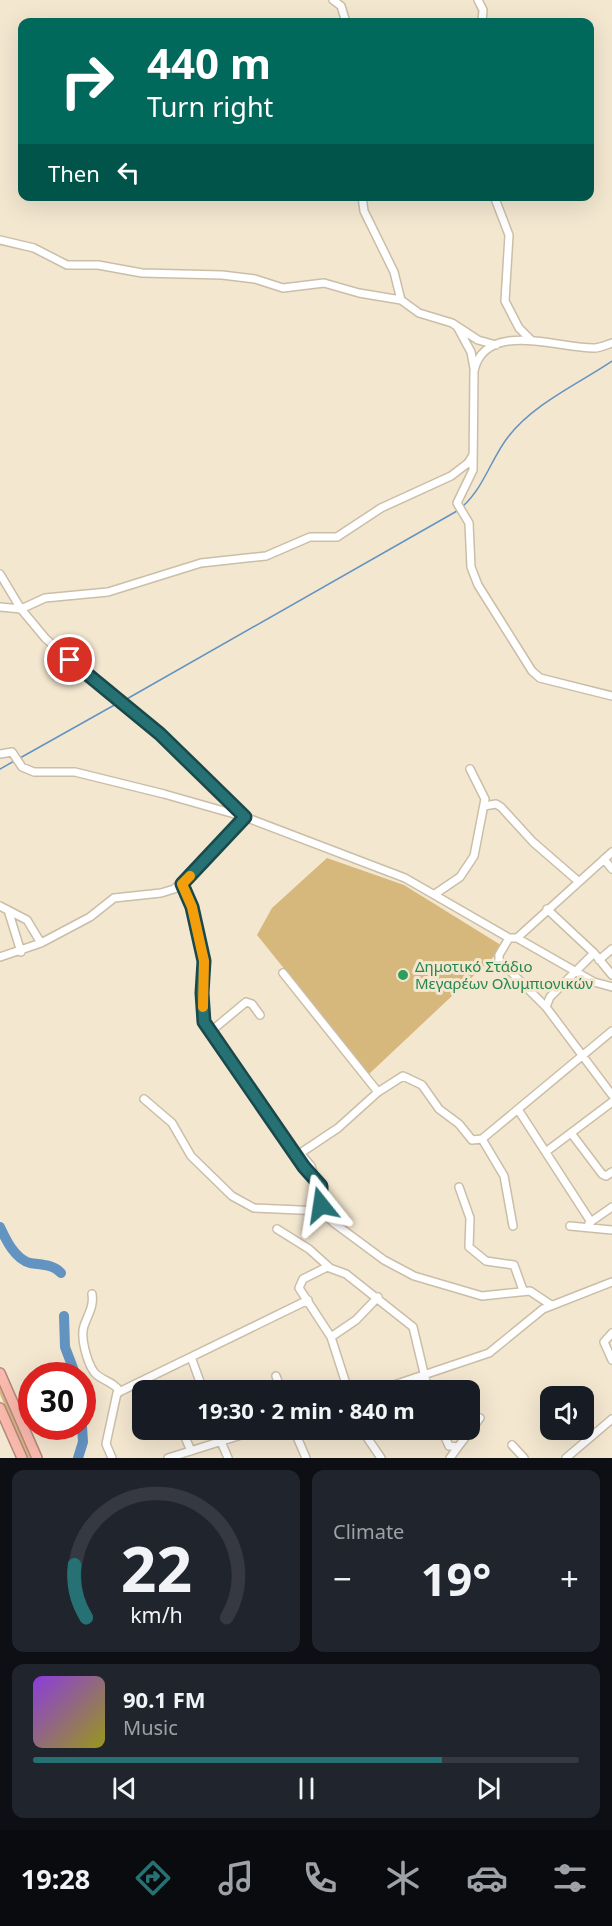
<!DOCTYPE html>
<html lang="en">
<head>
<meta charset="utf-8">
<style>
  body { margin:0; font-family:"Noto Sans",sans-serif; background:#20242c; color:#f1f3f6; height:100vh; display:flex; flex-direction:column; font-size:22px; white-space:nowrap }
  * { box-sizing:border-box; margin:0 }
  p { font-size:20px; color:#9ea1a6 }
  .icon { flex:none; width:33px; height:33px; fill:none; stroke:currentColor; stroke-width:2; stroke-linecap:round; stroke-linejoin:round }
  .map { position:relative; height:1458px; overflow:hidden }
  .details { display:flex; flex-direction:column; gap:12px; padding:12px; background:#0d0f14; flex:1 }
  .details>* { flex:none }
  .guide { position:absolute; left:18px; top:18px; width:576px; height:183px; border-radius:12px; box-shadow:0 6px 24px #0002; background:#00695c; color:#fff; overflow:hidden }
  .fabs { position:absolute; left:540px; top:1386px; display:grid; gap:12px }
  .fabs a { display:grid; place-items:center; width:54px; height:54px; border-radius:12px; background:#171b24; box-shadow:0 6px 24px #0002; font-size:30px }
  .speed { position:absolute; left:18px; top:1362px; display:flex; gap:12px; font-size:30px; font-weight:700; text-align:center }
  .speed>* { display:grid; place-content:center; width:78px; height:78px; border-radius:50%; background:#171b24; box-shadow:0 6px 24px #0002; line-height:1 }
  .speed .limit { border:9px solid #d22; background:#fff; color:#111 }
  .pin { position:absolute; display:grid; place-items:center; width:51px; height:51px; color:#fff; margin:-26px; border:3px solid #fff; border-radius:50%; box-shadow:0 2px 6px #0007 }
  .me { position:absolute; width:66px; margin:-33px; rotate:345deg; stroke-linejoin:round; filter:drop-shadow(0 0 4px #0008) }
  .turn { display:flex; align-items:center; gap:21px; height:126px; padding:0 30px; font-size:27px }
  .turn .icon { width:78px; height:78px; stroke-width:2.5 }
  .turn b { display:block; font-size:42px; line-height:51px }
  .then { display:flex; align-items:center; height:57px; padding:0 30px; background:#0003; gap:12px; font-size:22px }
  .big { font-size:45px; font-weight:700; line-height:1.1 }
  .details .widget { flex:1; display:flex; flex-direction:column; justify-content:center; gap:9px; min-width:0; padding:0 21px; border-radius:12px; background:#20242c }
  .details .dial { align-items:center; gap:0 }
  .dial svg { height:156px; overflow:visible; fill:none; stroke:#363941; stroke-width:7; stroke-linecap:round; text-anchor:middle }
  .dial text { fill:#f1f3f6; stroke:none }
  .song { display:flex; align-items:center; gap:18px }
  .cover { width:72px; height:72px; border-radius:9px; background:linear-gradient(135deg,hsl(270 70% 55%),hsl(60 70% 35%)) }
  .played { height:6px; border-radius:3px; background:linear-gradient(90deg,#267174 75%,#363941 75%) }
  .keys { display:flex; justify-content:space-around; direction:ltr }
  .heat { display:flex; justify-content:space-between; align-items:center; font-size:33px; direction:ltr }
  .details .tiles { flex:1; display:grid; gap:12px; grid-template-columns:1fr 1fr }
  .widget:last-child { grid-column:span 2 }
  .trip { position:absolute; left:132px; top:1380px; width:348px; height:60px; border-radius:12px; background:#171b24; box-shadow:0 6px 24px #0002; font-weight:700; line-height:60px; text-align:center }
  .tab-bar { display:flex; height:96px; justify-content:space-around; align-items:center; background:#090b0e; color:#9ea1a6 }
  .tab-bar .icon { width:42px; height:42px }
  .tab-bar .current { color:#267174 }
  .tab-bar b { font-size:27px; color:#f1f3f6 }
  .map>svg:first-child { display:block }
  .green { fill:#d6b77c }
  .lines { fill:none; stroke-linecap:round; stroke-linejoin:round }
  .stream { stroke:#6293c1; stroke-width:1.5 }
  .river { stroke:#6293c1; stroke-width:10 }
  .minor-casing { stroke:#cbbea8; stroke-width:10 }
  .highway-casing { stroke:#b3887d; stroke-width:12 }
  .minor { stroke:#fff; stroke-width:7 }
  .highway { stroke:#fab9ad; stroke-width:9 }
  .route-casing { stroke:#19494b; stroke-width:15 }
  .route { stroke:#267174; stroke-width:10 }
  .slow { stroke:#f59e0b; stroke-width:10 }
  .leisure-dot { fill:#2e9e5b; stroke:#f3e7d0; stroke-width:2 }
  .labels { text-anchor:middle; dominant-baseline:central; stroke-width:6; stroke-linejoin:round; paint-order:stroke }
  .leisure-label { font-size:15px; fill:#27864d; stroke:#f3e7d0; text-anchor:start }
</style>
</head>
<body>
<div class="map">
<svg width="612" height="1458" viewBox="0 0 612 1458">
  <rect width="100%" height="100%" fill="#f3e7d0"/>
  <path class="green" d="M327,858l77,27 100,62 -135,127 -112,-139 15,-27z
    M0,1387l31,71h-4l-27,-64z"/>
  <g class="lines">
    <path class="stream" d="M463,506c21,-19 28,-47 45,-69 25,-33 70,-53 104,-76
      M125,700l332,-189
      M20,758l98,-55
      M0,769l16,-9"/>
    <path class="river" d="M0,1227c6,13 15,32 30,36 11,2 23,1 31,10
      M64,1316l1,31 11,29
      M78,1458l5,-16 -1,-16"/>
    <g class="minor-casing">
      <path id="minor" d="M333,0l8,6 5,16
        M478,0l5,10 -1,12
        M362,196l2,15 30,61 7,28
        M494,196l15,39 -4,66 14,27 12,12
        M0,240l34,8 33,17h31l44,8 80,2 33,4 28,9 41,-5 35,10 42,7 18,13 33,10 26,17 18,5
        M458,328l13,24 3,16
        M612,343c-6,2 -12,5 -18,5 -33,1 -109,-29 -120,23l-1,99 -16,33 12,20 2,44 7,18 54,86 8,7 72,18
        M0,574l21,35 25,30 114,95 85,83
        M0,607l21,2 24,-11 63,-6 93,-29 65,-7 44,-19h27l44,-29 70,-32 17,-13 5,-8
        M0,754l12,-2 10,15 12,5h41l89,22 81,23 160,61 104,60
        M484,806l12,-2 5,3 32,35 45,39
        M604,859l8,10
        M182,884l10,23 4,28 8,26 -2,32 3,29 99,145 18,19v25l12,12 50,37 30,16 68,20 48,-5 21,14
        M435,894l25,-17 14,-21 11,-57 -15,-30
        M0,906l27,14 14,23
        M547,909l47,44 18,22
        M8,910l13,42
        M509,938h8l95,-86
        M509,938l-10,17v5l47,47
        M517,938l77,44 18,5
        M594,953l-44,44 -4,10 66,88
        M0,957l41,-14 49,-26 24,-19 47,-5 13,-4 24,-21 47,-51
        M599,960l13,-11
        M283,973l95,119
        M210,1032l36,-30 6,2 8,11
        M144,1099l28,24 19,33 41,40 22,12 68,3
        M519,1111l72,111
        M571,1133l31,41 4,2 6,-4
        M482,1139l22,37 9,50
        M547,1151l65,-49
        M300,1153l11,13 4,12
        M296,1156l42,-28 40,-36 25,-16 19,9 17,24 20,15 13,16 10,-1 130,-108
        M459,1187l11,31 -1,29 17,14 28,4 9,25
        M589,1223l23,-16
        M570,1226l42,4
        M277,1229l32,20 20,18
        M92,1294c2,13 -4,20 -8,32 -4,11 3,36 10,46 7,9 20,9 26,20
        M612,1333l-8,9 8,18
        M331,1337l25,-17 22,-23
        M191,1357l12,33
        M276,1376l5,14
        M148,1380l2,10
        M348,1390l-17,-53 -32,-49 4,-9 24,-12 19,7 67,53 15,63
        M379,1390l110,-37 54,-44 69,-27
        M182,1430l9,21
        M216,1430l12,28
        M294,1430l12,28
        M362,1430l19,28
        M442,1430l7,16 9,1 22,-29
        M512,1445l12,13
        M112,1458l-6,-14 11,-51 191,-93
        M168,1458l89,-28
        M450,1458l8,-11
        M566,1458l46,-39"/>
    </g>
    <g class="highway-casing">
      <path id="highway" d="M0,1373l37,85
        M0,1408l22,50"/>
    </g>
    <use href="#minor" class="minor"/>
    <use href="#highway" class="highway"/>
  </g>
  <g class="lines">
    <g class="route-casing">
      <path id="route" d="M70,660l90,74 85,83 -63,67 10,23 12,54 -2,32 2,29 100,145 17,19v19"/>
    </g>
    <use href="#route" class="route"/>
    <path class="slow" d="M190,876l-8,8 10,23 12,54 -1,46"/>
  </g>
  <circle class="leisure-dot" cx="403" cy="975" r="6"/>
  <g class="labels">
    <g class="leisure-label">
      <text x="415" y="966">Δημοτικό Στάδιο<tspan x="415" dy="17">Μεγαρέων Ολυμπιονικών</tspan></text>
    </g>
  </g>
</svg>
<div class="fabs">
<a><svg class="icon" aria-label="sound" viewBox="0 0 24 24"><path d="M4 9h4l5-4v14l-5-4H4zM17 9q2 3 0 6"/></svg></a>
</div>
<div class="speed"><div class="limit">30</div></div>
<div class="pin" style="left:70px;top:660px;background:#d93025"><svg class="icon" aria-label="arrive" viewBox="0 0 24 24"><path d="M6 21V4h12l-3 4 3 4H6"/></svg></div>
<svg class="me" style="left:321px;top:1205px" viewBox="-20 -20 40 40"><path d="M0-17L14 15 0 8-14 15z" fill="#267174" stroke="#fff" stroke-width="4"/></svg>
<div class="trip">19:30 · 2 min · 840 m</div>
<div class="guide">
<div class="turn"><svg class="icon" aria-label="right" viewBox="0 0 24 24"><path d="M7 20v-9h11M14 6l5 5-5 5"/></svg><div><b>440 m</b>Turn right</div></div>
<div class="then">Then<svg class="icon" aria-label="left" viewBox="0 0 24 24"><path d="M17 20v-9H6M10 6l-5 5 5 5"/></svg></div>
</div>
</div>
<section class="details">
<div class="tiles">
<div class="widget dial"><svg viewBox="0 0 100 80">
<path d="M14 69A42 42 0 1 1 86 69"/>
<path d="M14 69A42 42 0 0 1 8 42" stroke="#267174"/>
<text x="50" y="56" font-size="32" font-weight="700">22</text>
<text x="50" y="72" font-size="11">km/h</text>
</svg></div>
<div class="widget"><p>Climate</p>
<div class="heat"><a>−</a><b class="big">19°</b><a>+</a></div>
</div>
<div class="widget">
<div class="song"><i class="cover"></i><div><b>90.1 FM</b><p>Music</p></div></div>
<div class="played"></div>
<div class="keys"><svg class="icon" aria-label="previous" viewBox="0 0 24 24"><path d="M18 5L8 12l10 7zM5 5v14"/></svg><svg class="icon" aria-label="pause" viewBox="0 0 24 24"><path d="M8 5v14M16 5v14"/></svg><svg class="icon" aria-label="next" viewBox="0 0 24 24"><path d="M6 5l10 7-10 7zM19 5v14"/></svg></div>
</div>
</div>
</section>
<nav class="tab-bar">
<b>19:28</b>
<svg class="icon current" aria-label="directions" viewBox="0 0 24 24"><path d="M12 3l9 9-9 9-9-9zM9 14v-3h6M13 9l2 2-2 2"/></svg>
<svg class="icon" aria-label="music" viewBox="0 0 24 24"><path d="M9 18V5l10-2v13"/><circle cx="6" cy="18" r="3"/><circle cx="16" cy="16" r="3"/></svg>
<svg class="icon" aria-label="phone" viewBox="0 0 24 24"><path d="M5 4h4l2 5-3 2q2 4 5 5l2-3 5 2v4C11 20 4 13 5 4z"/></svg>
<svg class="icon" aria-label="climate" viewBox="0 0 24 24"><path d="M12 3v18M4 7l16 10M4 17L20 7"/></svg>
<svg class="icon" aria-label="car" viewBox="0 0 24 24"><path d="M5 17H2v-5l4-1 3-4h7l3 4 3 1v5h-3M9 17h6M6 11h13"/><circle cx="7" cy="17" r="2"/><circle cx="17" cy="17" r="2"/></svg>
<svg class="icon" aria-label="filters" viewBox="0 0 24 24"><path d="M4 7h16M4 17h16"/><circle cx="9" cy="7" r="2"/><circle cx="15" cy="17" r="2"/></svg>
</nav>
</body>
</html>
